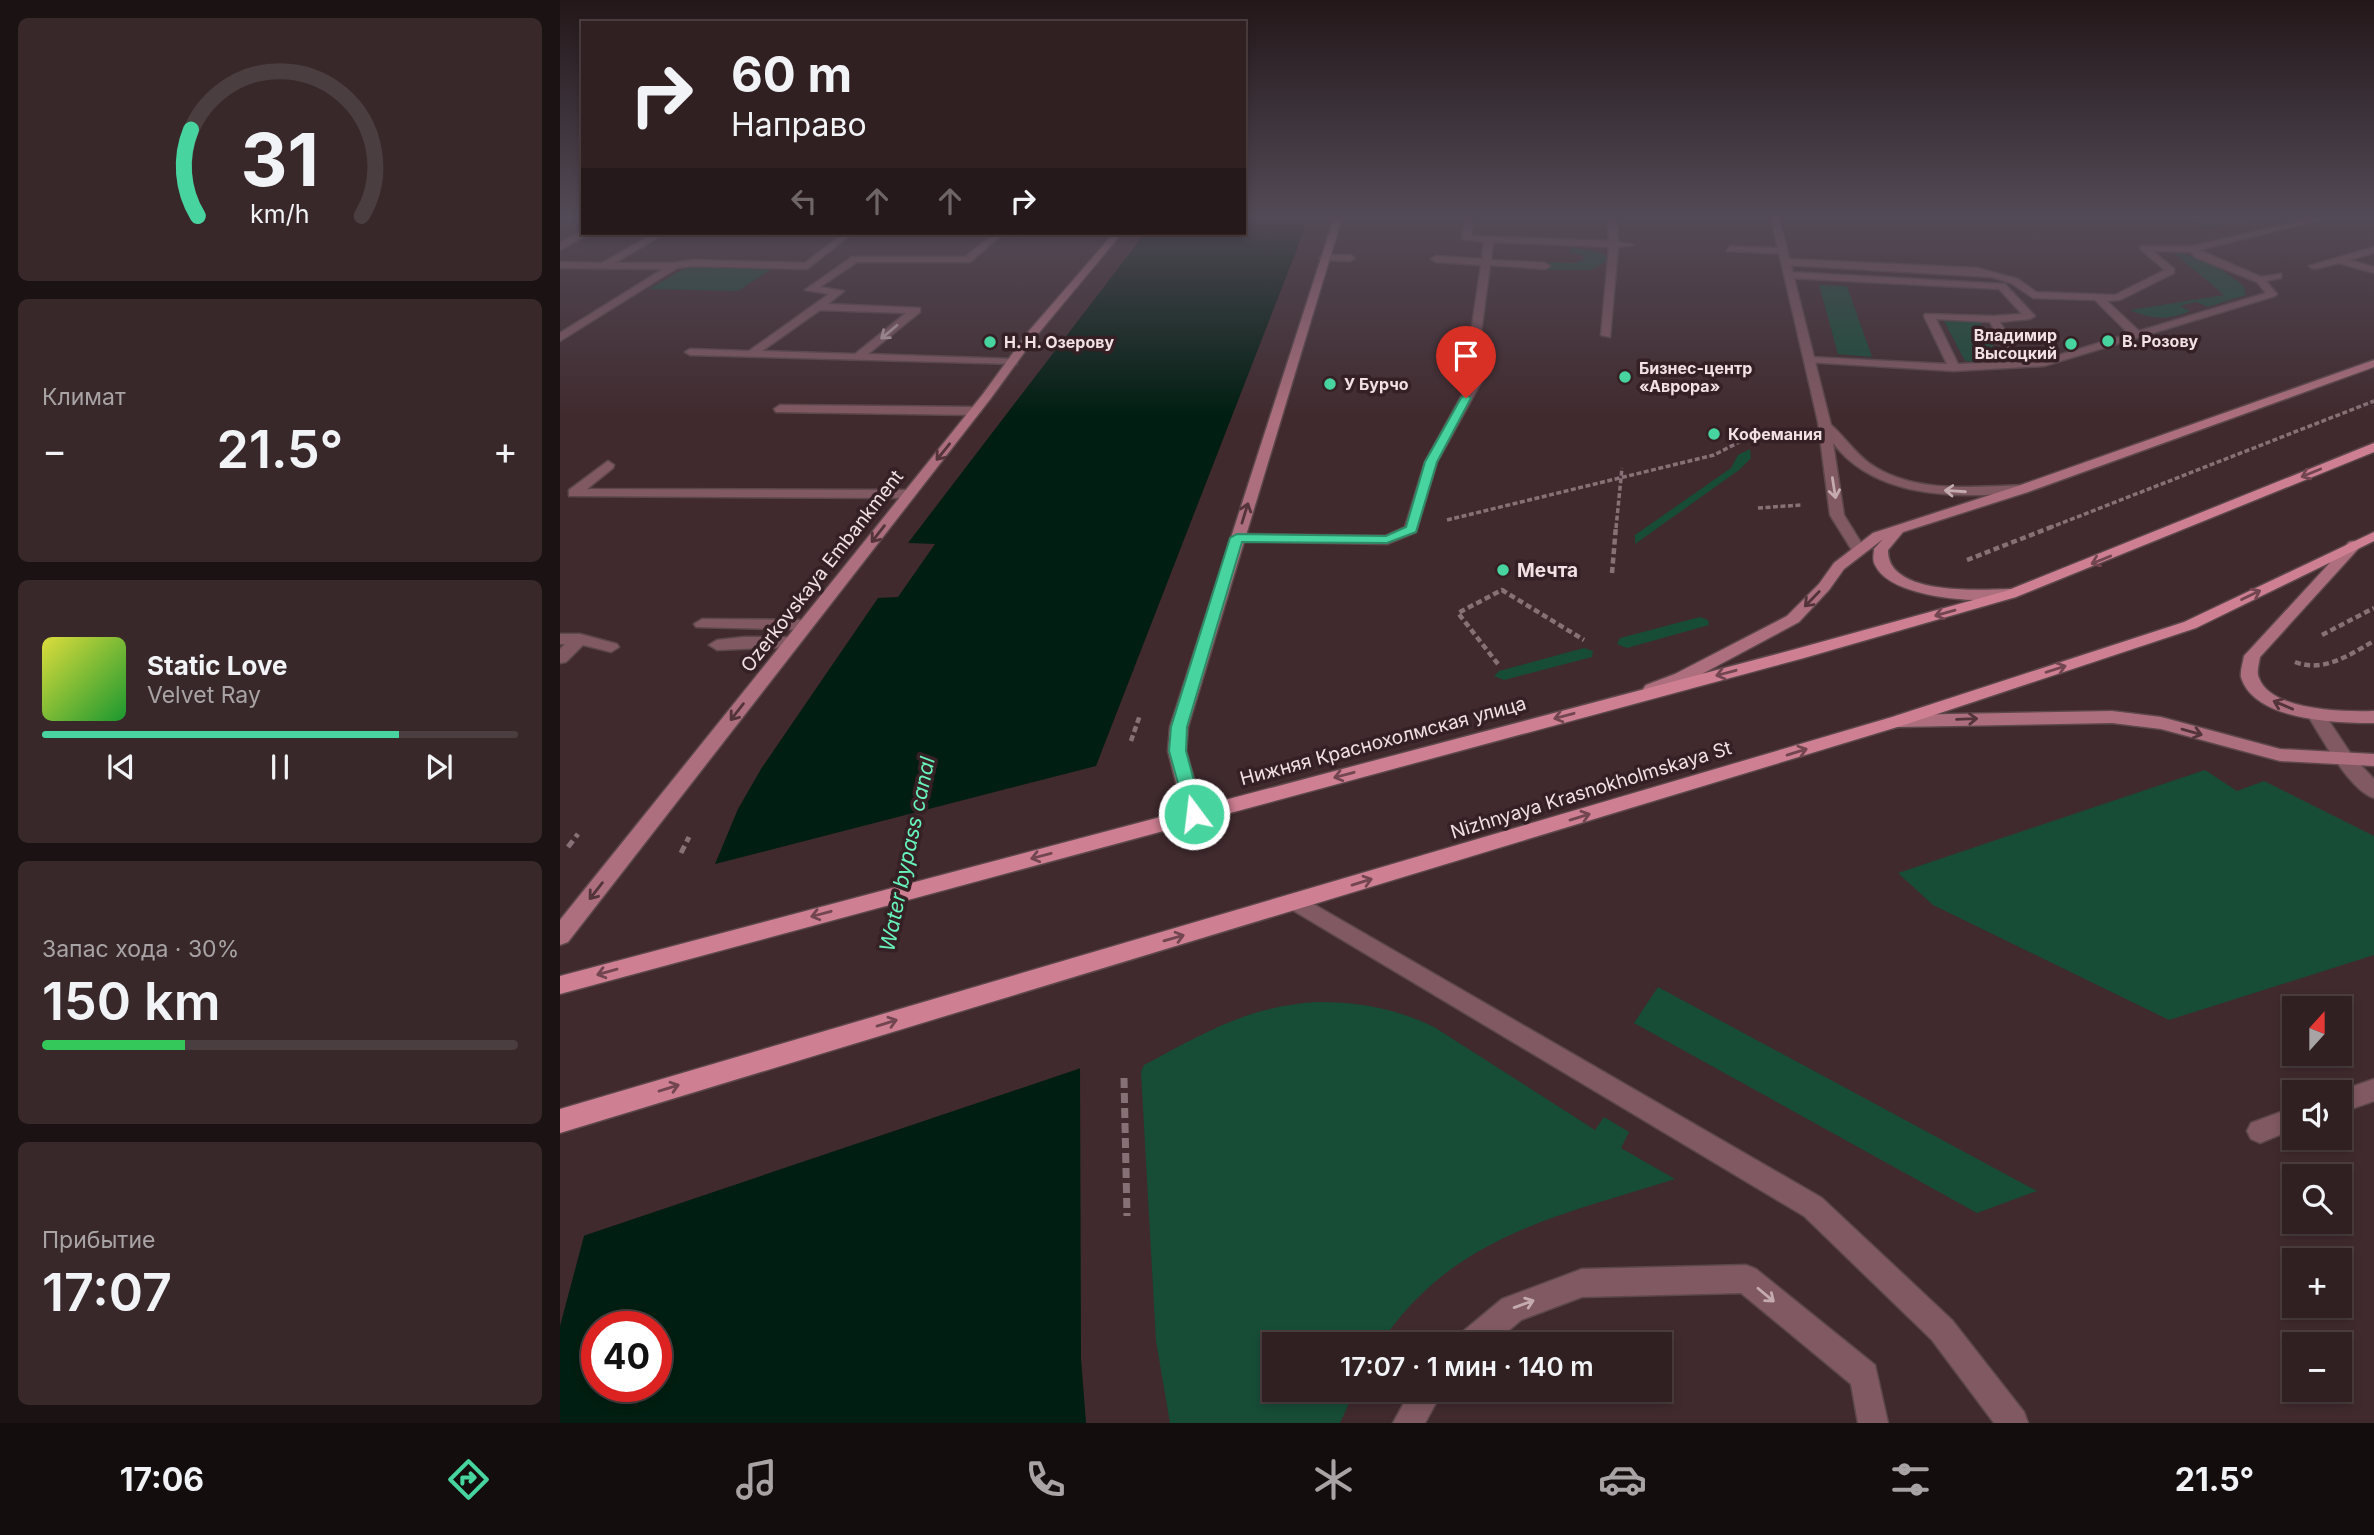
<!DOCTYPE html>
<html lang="ru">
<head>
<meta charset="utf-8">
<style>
  body { margin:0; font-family:Inter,sans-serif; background:#38282a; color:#f1f3f6; height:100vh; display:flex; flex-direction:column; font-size:26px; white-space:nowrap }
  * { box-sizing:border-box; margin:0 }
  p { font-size:23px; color:#a8a3a5 }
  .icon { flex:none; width:38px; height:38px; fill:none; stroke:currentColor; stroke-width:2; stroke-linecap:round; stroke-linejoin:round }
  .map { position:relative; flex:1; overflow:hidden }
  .details { display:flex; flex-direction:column; gap:18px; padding:18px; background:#1a1213; width:560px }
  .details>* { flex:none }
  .top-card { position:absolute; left:21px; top:21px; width:665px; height:214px; border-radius:0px; box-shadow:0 4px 10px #0003,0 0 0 2px #4b3e40; background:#302022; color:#f1f3f6; overflow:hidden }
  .needle { width:46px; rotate:21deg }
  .fabs { position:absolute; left:1722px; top:996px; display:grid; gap:14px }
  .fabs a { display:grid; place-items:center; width:70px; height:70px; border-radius:0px; background:#302022; box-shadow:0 4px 10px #0003,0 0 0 2px #4b3e40; font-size:35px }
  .speed { position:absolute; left:21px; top:1311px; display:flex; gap:14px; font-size:35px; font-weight:700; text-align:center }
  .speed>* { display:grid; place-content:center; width:91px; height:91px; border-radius:50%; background:#302022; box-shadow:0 4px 10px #0003,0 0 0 2px #4b3e40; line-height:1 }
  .speed .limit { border:10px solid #d22; background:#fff; color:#111 }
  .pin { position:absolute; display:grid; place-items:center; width:60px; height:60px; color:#fff; margin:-72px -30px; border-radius:50% 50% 50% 0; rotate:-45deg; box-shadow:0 0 7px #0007 }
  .pin .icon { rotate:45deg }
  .me { position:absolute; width:77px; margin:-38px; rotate:345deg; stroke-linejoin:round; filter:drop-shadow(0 0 5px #0008) }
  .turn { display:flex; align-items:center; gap:24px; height:147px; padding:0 35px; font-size:32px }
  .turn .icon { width:91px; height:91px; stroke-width:2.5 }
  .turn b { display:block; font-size:49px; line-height:60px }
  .lanes { display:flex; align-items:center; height:66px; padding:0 35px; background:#0003; justify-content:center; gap:35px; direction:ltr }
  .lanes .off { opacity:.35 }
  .big { font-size:52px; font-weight:600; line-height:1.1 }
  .details .tile { flex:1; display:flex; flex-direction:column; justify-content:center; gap:10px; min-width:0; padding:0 24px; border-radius:10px; background:#38282a }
  .details .dial { align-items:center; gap:0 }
  .dial svg { height:182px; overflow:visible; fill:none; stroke:#4b3e40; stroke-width:7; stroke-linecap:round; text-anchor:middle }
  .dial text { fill:#f1f3f6; stroke:none }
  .song { display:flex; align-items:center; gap:21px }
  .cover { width:84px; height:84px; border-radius:10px; background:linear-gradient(135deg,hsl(60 70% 55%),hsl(130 70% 35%)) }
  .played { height:7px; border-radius:4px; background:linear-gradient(90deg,#47d49e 75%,#4b3e40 75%) }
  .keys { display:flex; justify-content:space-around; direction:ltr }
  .heat { display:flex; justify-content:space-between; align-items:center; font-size:38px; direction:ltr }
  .charge { height:10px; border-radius:5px; background:linear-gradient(90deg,#34c759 30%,#4b3e40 0) }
  .trip { position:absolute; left:702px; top:1332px; width:410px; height:70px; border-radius:0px; background:#302022; box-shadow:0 4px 10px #0003,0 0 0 2px #4b3e40; font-weight:600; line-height:70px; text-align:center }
  .tab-bar { display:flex; height:112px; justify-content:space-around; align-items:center; background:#130d0e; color:#a8a3a5 }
  .tab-bar .icon { width:49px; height:49px }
  .tab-bar .current { color:#47d49e }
  .tab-bar b { font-size:32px; color:#f1f3f6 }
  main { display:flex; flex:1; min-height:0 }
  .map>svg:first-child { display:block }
  .green { fill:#174c37 }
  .water { fill:#001e11; fill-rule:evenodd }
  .pier { fill:#402a2e }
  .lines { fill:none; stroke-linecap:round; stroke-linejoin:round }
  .lane-casing { stroke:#5c474b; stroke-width:3 }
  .street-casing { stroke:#5c474b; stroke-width:3 }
  .secondary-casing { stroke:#5c474b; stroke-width:3 }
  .primary-casing { stroke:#5c474b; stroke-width:3 }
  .path-far3 { stroke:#867276; stroke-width:3.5; stroke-dasharray:5 2.5; stroke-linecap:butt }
  .path-far2 { stroke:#867276; stroke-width:4.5; stroke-dasharray:6 3.5; stroke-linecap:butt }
  .path-far1 { stroke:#867276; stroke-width:5; stroke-dasharray:8 4.5; stroke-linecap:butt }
  .path { stroke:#867276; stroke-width:7; stroke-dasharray:10 5; stroke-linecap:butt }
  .lane { fill:#815962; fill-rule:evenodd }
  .street { fill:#815962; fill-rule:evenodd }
  .secondary { fill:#ad6f7d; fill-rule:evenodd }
  .primary { fill:#ce7f92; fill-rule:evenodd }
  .oneway { stroke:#c4abb0 }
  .oneway2 { stroke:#53343b }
  .oneway3 { stroke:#724651 }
  .route { fill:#47d49e; stroke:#2e8a67; stroke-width:2 }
  .poi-dot { fill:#47d49e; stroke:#352025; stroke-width:2.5 }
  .labels { text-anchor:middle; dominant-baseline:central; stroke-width:7; stroke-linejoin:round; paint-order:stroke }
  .far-poi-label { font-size:16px; font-weight:bold; fill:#f1e1e4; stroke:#352025; text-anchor:start }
  .poi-label { font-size:19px; font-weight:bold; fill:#f1e1e4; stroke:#352025; text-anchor:start }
  .street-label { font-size:19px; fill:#f1e1e4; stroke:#352025 }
  .water-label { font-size:21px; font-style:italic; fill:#67f4ba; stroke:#352025 }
</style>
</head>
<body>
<main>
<section class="details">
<div class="tile dial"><svg viewBox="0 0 100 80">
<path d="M14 69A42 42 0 1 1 86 69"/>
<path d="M14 69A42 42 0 0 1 11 31" stroke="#47d49e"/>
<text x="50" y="56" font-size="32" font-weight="700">31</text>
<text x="50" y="72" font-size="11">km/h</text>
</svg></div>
<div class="tile"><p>Климат</p>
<div class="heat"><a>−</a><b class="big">21.5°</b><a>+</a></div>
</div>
<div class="tile">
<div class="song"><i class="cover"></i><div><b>Static Love</b><p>Velvet Ray</p></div></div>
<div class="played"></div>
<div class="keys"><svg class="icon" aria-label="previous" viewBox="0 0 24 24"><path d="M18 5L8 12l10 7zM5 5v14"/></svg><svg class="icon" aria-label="pause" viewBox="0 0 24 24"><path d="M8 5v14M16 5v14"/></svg><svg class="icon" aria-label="next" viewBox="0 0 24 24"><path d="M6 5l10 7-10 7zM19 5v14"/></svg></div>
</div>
<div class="tile"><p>Запас хода · 30%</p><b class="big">150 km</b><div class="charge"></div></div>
<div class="tile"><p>Прибытие</p><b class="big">17:07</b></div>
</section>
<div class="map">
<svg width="1814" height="1423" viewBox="0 0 1814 1423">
  <rect width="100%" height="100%" fill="#402a2e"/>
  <path class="green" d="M1630,218h90l-77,10z
    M1012,247l30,6 7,7 -18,10h-48l4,-8 27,1 10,-3 -2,-5 -12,-2z
    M1614,253c23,1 54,18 70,34l2,8 -38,12 -12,-5 -16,4 10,5c-21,10 -39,8 -60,-1l94,-15z
    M127,267l86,1 -35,23 -89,-2z
    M1259,285l28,1 25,71 -34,-3z
    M1384,321l36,1 23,41 -38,-2z
    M1190,449l1,9 -12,12 -104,74v-9l96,-67 7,-13z
    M1140,617l8,3 1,5 -82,23 -10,-4 3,-6z
    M1024,648l9,3 -1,6 -88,23 -10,-4 5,-5z
    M1645,770l32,21 27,-10 110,55v119l-205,65 -236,-115 -35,-32z
    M1098,987l379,204 -60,22 -343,-190z
    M756,1002c43,0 79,6 118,25l161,103 9,-13 25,15 -8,16 54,31c-118,38 -221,55 -295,165h-106v46h81l-15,33h-170l-14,-82 -15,-269 3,-7c61,-32 101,-58 172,-63z"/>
  <path class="water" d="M684,218h65l-213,548 -16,302 1,290 5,65h-526v-97l24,-90 131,-372 23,-55 23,-40 117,-171 20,-1 37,-53 -27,-1 237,-310h99zM37,1326h59v60h-59z"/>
  <path class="pier" d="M540,765l-16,302 -504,170 131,-372z"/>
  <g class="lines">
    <g class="lane-casing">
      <path id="lane" d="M905,218h8l-2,18 138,5 -1,-23h8l2,24 15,3 -15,2 -8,90 -9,-2 8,-88 -116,-5 -2,18 54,3 5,3 -5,3 -55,-4 -9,68 10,13 -7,31 -47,85 -21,70 -29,12 -155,-3v-6l5,-1 148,2 20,-9 20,-65 47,-85 9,-31 -10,-13 10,-68 -45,-3 -5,-3 5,-3 46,3 2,-17 -22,-3z
        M1754,218h13l-128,32 62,27 20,-3v4l-15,3 11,13 -2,2 -231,70 -90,5 -148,-9v-4l4,-1 137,7 -23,-48 1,-2 68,2 29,-2 -23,-25 -210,-11 -5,-3 5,-3 216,12 30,32 -5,3 -30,3 23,39h16l90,-27 -34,-34 -62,-2 -22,-15 -19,-6 -205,-12 -5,-3 5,-3 190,9 41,11 18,13 79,3 50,-25 -24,-20v-4h53zM1593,251l38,1 4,5 62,25 9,11 -127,38 -32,-30 13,-1 54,-27v-4zM1376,319l54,3 22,40 -54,2z
        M23,231l7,2 -30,17v-7z
        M95,233h10l-50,30h59l19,-3 112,3 39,-30h9l-46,36 -114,-3 -16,2 -117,73v-8l103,-64 -103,-1v-6l42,1z
        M435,233h9l-34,29h-113l-37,25 24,4 -16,13 92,4v4l-52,42 145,5 4,1v4l-327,-9 -5,-3 5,-3 59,2 80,-57 -24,-4 47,-33h113zM260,310l86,3 -51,41 -93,-3z
        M1170,246l53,2 5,3 -5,3 -56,-3z
        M1814,247v6l-25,7 25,7v6l-35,-10 -25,6 -5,-3z
        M764,255h26l5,3 -5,3 -29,-1 -2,-2z
        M220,405l195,2 6,4 -6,4 -199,-3 -2,-3z
        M48,461l6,4 -1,3 -26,21 322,1 7,4 -7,4 -340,-2v-6z
        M142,619l104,1 8,5 -8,5 -110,-3 -2,-3z
        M0,634h20l37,10 2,3 -8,5 -28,-7 -17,17 -6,1v-14l5,-5h-5z
        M184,637h48l8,5 -8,5 -75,3 -8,-5 8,-5z
        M1757,710l6,2 30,45 21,22v19c-25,-8 -52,-60 -66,-82z
        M736,894l526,304 130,122 72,92 4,11h-34l-62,-83 -128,-124 -515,-308 -4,-6 4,-6z
        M1814,1079v22l-34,12v-21h-3z
        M1734,1107v22l-34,14 -9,-4 -4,-8 4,-8z
        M1186,1265l10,4 119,96 13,58h-30l-7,-39 -110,-91 -159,4 -61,23 -28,24h-38l5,-10 42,-35 80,-30z
        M851,1390h32l-18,33h-32z"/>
    </g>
    <g class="street-casing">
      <path id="street" d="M1211,218h8l52,207c13,11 23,27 38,38 43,31 104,24 154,22l5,1v6c-14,3 -29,2 -43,3 -55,1 -116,-5 -152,-52l11,72 21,34 -7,4 -5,-1 -23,-37 -12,-93z"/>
    </g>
    <g class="secondary-casing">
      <path id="secondary" d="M774,218h8l-154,509 -2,24 18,63 -3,5h-14l-3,-5 -16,-63 2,-24z
        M554,233h8l-85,102 -46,63 -423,544 -8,3v-25l423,-526 46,-63z
        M1814,360v7l-346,125 -125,40 -15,18c-1,46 92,40 123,39l8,5 -3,3c-31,8 -126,2 -141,-32 -3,-5 -1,-11 -1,-16l9,-10 -39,30 -15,21 -30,32 -112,60 -35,12 -9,-5 3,-4 29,-11 112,-58 32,-32 15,-21 39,-30 145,-47z
        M1794,541l7,4 -2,3 -99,109c-1,7 -4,15 -1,21 12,33 86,34 115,33v12c-37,0 -120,-2 -133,-46 -1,-6 2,-14 3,-21l105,-114z
        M1552,711l49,6 119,32 94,5v12l-94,-5 -119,-32 -49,-6 -214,4 -9,-6 9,-6z"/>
    </g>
    <g class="primary-casing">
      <path id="primary" d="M1814,443v9l-358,145 -212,61 -1244,336v-18l1232,-326 214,-59z
        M1814,532v9l-178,87 -292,97 -1344,408v-24l1332,-392 292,-95z"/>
    </g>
    <path class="path-far3" d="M1198,508l43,-3
      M887,520l267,-65 33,-17 23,-2
      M1056,528l6,-60
      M1489,528l325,-127"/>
    <path class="path-far2" d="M1407,560l87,-34
      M1052,573l4,-47
      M1762,635l52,-27
      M1735,662c29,11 54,-7 79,-21
      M938,664l-40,-51 44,-23 82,50
      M571,741l9,-26"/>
    <path class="path-far1" d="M8,847l10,-13
      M121,853l8,-16"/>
    <path class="path" d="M564,1078l3,138"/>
    <use href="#lane" class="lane"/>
    <use href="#street" class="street"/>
    <use href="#secondary" class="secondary"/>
    <use href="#primary" class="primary"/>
  </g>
  <defs><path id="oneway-shaft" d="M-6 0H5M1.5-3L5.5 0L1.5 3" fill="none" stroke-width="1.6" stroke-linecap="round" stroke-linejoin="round" transform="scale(1.75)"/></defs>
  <g class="oneway">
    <use href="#oneway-shaft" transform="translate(329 332) rotate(140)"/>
    <use href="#oneway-shaft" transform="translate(1274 488) rotate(81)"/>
    <use href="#oneway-shaft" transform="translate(1395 491) rotate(-176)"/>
    <use href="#oneway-shaft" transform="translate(1206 1295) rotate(40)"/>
    <use href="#oneway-shaft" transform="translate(964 1304) rotate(-20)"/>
  </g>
  <g class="oneway2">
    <use href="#oneway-shaft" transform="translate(383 452) rotate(129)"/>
    <use href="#oneway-shaft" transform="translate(685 513) rotate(-73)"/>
    <use href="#oneway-shaft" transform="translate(318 534) rotate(128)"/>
    <use href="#oneway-shaft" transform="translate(1252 599) rotate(134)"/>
    <use href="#oneway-shaft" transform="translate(1723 705) rotate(-157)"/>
    <use href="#oneway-shaft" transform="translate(177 712) rotate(128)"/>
    <use href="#oneway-shaft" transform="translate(1407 719) rotate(-2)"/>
    <use href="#oneway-shaft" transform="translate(1632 732) rotate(16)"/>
    <use href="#oneway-shaft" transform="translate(36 891) rotate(128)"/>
  </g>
  <g class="oneway3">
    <use href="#oneway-shaft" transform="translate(1751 473) rotate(158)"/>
    <use href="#oneway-shaft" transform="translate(1541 560) rotate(158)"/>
    <use href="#oneway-shaft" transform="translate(1691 595) rotate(-26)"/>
    <use href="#oneway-shaft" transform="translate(1385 613) rotate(164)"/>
    <use href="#oneway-shaft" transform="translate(1496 669) rotate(-18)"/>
    <use href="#oneway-shaft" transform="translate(1166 673) rotate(165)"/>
    <use href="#oneway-shaft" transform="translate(1004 716) rotate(165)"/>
    <use href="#oneway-shaft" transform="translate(1237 752) rotate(-17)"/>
    <use href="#oneway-shaft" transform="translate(784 775) rotate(165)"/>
    <use href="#oneway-shaft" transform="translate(1020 817) rotate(-17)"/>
    <use href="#oneway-shaft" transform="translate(481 856) rotate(165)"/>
    <use href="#oneway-shaft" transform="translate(802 882) rotate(-17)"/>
    <use href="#oneway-shaft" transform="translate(261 914) rotate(165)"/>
    <use href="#oneway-shaft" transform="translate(614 938) rotate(-16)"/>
    <use href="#oneway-shaft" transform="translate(47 972) rotate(164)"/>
    <use href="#oneway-shaft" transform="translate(327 1023) rotate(-17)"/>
    <use href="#oneway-shaft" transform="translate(109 1088) rotate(-17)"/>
  </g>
  <linearGradient id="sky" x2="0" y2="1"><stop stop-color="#231719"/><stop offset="0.52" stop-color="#534a57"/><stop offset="1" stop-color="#534a57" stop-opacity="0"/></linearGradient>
  <rect width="1814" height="417" fill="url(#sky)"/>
  <path class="route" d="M906,395l5,3 -34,64 -21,70 -29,11 -145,-1 -55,185 -1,24 17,63 -2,5h-13l-19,-68 2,-24 59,-189 7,-4 149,2 20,-9 19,-65 36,-64z"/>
  <g class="poi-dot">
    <circle cx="1548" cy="341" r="7"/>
    <circle cx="430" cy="342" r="7"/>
    <circle cx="1511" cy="344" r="7"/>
    <circle cx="1065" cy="377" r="7"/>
    <circle cx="770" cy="384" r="7"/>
    <circle cx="1154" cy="434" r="7"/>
    <circle cx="943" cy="570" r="7"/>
  </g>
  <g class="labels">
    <g class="far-poi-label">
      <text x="1497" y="335" text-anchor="end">Владимир<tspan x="1497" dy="18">Высоцкий</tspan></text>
      <text x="1562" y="341">В. Розову</text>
      <text x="444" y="342">Н. Н. Озерову</text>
      <text x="1079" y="368">Бизнес-центр<tspan x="1079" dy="18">«Аврора»</tspan></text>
      <text x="784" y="384">У Бурчо</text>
      <text x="1168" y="434">Кофемания</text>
    </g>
    <g class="poi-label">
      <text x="957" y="570">Мечта</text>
    </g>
    <g class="street-label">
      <text transform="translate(262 571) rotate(-52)">Ozerkovskaya Embankment</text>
      <text transform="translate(823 741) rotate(-15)">Нижняя Краснохолмская улица</text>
      <text transform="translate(1031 790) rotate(-17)">Nizhnyaya Krasnokholmskaya St</text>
    </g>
    <g class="water-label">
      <text transform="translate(347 854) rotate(-78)">Water bypass canal</text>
    </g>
  </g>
</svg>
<div class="fabs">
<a><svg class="needle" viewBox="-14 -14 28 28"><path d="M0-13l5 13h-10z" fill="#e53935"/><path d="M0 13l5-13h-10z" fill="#a8a3a5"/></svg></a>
<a><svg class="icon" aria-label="sound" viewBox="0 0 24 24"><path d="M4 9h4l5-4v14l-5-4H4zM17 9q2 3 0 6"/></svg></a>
<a><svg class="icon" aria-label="search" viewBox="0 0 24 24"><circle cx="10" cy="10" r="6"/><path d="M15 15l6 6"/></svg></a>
<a>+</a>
<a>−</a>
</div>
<div class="speed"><div class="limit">40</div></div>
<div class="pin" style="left:906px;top:398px;background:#d93025"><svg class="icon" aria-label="arrive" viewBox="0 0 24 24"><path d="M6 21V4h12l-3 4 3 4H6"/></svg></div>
<svg class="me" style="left:634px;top:814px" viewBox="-20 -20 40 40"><circle r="17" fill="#47d49e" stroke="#fff" stroke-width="3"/><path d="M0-11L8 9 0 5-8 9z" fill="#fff"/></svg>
<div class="trip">17:07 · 1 мин · 140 m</div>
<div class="top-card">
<div class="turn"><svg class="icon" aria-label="right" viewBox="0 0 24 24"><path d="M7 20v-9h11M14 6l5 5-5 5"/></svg><div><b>60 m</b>Направо</div></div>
<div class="lanes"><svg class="icon off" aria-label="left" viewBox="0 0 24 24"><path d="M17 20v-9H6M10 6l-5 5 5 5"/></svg><svg class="icon off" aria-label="ahead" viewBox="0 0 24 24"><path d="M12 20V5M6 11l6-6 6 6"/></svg><svg class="icon off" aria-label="ahead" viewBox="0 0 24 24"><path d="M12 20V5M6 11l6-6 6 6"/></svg><svg class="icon" aria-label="right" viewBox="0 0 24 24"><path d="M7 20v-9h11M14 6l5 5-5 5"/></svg></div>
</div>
</div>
</main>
<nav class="tab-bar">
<b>17:06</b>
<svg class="icon current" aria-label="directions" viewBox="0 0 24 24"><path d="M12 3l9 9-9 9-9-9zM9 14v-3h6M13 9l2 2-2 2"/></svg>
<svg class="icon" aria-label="music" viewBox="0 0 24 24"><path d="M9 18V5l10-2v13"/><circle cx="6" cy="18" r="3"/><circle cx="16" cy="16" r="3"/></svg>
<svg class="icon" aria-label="phone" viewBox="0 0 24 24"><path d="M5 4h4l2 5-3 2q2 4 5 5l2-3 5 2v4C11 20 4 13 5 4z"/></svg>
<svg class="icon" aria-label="climate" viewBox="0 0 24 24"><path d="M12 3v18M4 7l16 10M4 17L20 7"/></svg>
<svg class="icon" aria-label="car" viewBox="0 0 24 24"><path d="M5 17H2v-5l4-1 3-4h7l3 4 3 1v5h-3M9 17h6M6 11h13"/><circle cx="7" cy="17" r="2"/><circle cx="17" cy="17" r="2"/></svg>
<svg class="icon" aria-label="filters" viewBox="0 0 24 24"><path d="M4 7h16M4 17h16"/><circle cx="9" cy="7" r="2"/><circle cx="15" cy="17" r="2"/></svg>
<b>21.5°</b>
</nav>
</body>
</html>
